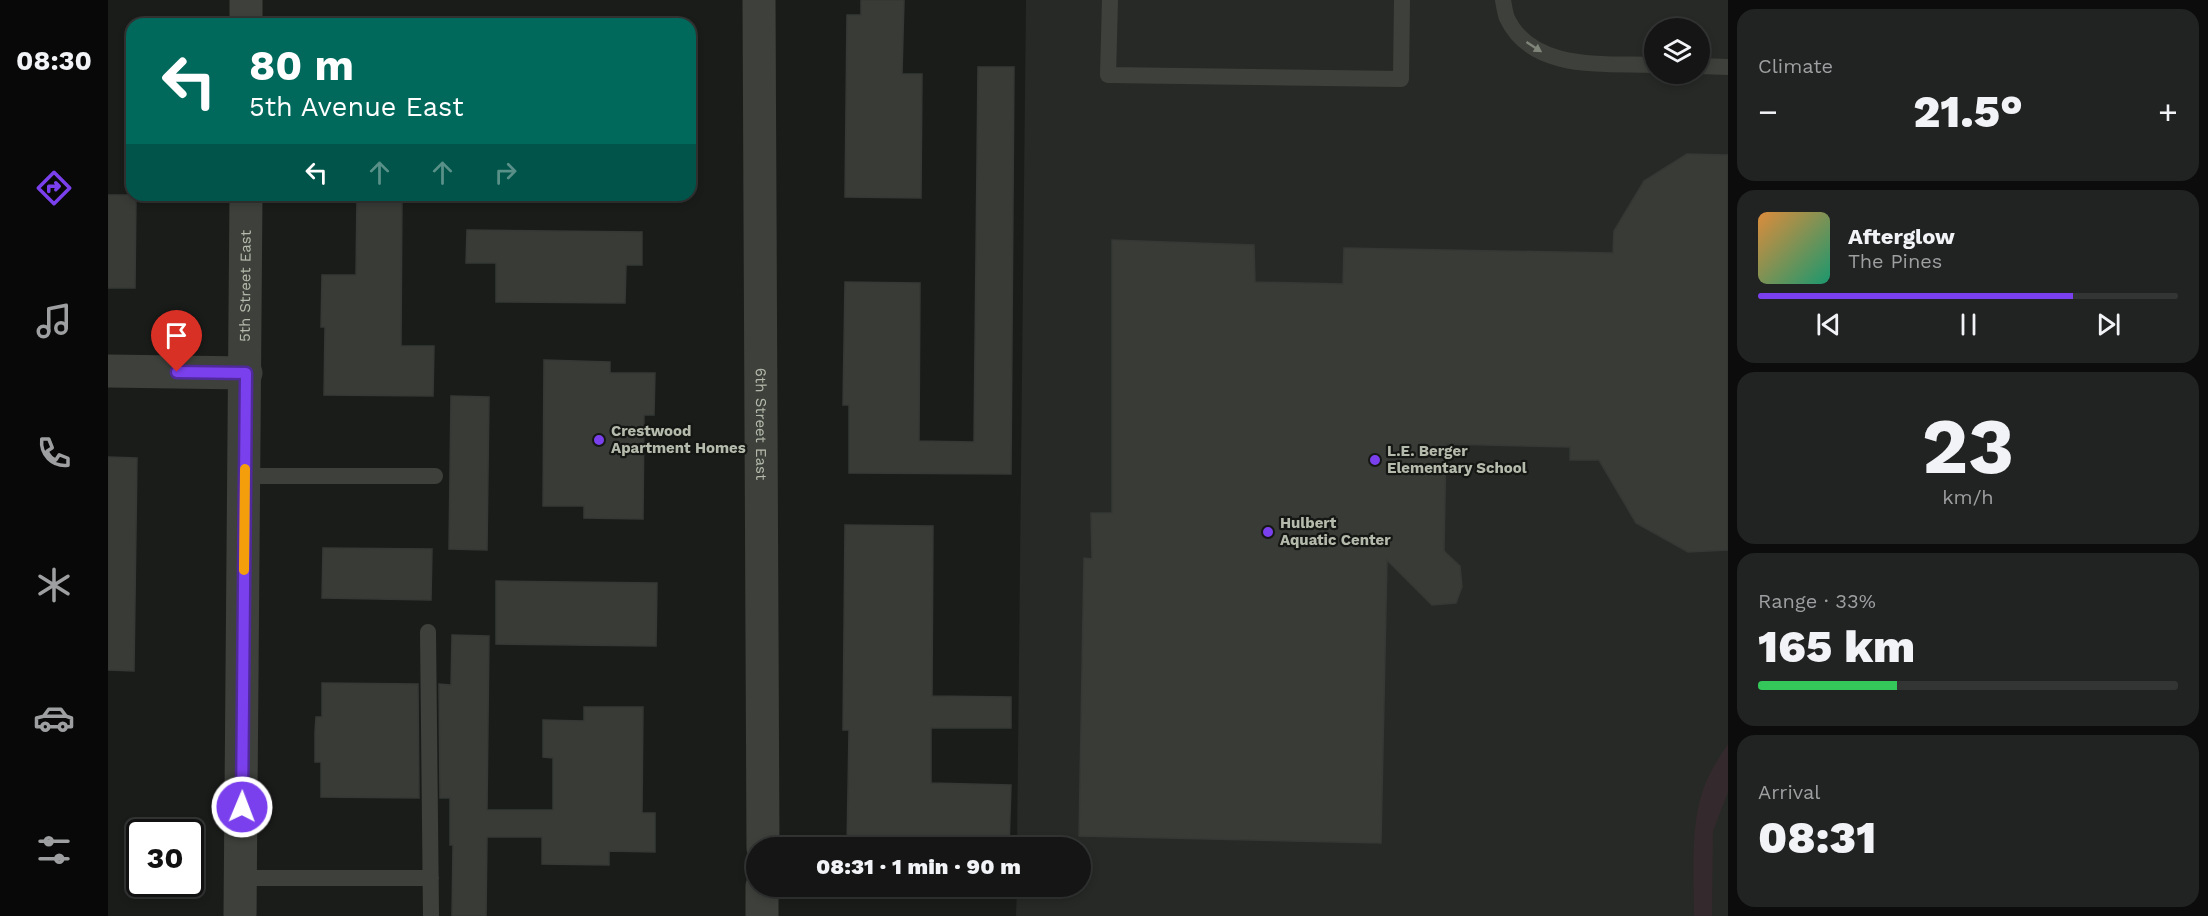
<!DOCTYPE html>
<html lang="en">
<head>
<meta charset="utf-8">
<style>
  body { margin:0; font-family:"Work Sans",sans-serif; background:#212222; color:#f1f3f6; height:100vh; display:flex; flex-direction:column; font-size:22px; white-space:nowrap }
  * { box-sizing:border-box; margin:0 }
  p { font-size:20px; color:#9d9fa0 }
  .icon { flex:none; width:33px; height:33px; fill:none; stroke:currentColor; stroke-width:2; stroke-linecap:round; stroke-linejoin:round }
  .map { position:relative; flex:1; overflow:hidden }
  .sheet { display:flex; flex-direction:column; gap:9px; padding:9px; background:#0b0c0b; width:480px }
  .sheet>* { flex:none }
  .hud { position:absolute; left:18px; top:18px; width:570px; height:183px; border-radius:18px; box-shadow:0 3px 9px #0003,0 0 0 2px #333434; background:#00695c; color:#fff; overflow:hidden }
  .tools { position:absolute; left:1536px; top:18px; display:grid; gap:12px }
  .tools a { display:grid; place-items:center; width:66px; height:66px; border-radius:50%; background:#141514; box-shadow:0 3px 9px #0003,0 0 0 2px #333434; font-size:30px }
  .speed { position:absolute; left:18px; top:819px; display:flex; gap:12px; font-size:30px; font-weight:700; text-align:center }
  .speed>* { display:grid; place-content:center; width:78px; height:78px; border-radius:50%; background:#141514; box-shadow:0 3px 9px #0003,0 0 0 2px #333434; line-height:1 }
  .speed .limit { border:3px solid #111; border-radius:9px; background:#fff; color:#111 }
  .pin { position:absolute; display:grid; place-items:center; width:51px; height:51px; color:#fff; margin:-62px -26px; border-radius:50% 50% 50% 0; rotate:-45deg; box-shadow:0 0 6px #0007 }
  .pin .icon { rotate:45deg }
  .me { position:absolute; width:66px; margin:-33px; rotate:1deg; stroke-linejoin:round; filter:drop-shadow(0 0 4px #0008) }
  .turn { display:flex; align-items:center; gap:21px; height:126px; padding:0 24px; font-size:27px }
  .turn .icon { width:78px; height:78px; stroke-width:2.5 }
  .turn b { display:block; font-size:42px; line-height:51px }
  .lanes { display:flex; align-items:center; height:57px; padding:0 24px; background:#0003; justify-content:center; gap:30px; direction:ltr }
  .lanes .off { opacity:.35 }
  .big { font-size:45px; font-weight:800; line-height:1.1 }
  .sheet .tile { flex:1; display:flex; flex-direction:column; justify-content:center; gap:9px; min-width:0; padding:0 21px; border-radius:18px; background:#212222 }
  .sheet .dial { align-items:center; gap:0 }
  .dial b { font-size:78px; line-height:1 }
  .song { display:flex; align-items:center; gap:18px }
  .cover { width:72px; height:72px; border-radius:9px; background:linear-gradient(135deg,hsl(30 70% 55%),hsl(160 70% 35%)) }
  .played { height:6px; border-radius:3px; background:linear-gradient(90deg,#7b40ed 75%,#333434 75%) }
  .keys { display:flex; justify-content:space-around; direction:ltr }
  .heat { display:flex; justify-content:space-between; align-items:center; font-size:33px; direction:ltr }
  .charge { height:9px; border-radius:4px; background:linear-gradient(90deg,#34c759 33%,#333434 0) }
  .trip { position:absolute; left:638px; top:837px; width:345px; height:60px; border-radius:30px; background:#141514; box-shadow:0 3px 9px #0003,0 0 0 2px #333434; font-weight:800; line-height:60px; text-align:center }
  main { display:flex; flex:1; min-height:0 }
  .dock { display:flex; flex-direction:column; width:108px; justify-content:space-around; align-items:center; background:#080808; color:#9d9fa0 }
  .dock .icon { width:42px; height:42px }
  .dock .on { color:#7b40ed }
  .dock b { font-size:27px; color:#f1f3f6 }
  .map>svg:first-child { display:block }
  .built { fill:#272926; fill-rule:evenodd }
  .green { fill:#34292c }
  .building { fill:#393b37; stroke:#353834; stroke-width:1.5 }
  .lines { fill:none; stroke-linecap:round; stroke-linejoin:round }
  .lane { stroke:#3e413b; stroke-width:16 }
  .street { stroke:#3e413b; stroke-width:33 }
  .oneway { fill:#7f8479 }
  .route-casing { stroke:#502a9a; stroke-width:15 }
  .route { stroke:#7b40ed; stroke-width:10 }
  .slow { stroke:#f59e0b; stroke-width:10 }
  .poi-dot { fill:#7b40ed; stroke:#151714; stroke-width:2 }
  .labels { text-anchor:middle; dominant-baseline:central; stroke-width:4.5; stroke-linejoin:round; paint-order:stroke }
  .street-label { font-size:15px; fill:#b5bbac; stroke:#151714 }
  .poi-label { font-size:15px; font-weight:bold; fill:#b5bbac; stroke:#151714; text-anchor:start }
</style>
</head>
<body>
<main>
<nav class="dock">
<b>08:30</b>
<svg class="icon on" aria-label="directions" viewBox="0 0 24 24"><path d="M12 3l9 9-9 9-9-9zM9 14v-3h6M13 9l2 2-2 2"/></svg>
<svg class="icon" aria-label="music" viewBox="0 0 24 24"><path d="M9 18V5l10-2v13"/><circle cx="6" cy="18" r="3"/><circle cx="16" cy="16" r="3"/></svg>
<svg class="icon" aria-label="phone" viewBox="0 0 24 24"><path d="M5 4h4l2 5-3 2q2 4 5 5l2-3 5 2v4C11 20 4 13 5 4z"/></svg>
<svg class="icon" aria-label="climate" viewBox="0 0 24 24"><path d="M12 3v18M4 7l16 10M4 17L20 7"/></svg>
<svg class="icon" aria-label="car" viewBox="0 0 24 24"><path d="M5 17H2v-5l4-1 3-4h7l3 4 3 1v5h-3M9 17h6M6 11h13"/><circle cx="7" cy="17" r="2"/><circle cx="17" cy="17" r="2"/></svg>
<svg class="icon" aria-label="filters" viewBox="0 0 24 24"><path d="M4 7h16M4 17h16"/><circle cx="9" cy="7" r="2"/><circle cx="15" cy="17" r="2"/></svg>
</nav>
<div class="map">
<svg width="1620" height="916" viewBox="0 0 1620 916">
  <rect width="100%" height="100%" fill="#1a1c1a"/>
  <path class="built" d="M918,0h702v916h-712l1,-29 63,-1v-38l-63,-1zM1546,28h46v46h-46z"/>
  <path class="green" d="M1620,744v48l-15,39 -1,85h-18c0,-38 -4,-90 9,-126 6,-17 15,-31 25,-46z"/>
  <path class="building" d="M753,0h43l-2,74h20l-1,124 -76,-1 2,-182h14z
    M870,67h36l-3,407 -162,-1v-68h-6l2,-123 75,1 -1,158 55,1z
    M1579,154l41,1v395l-40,2 -52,-29 -37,-63h-29v-13l-124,-3 -2,107 16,15 2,21 -6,16 -24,2 -45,-45 -6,283 -302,-7 5,-278 8,1 -1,-46h21v-273l142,5 1,37 88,2 1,-36 269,5 1,-22 30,-50z
    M0,195h28l-1,93h-27z
    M249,195h45l-1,151h33l-1,50 -109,-1 1,-68h-4l1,-52h34z
    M359,230l175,2v33h-16l-1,38 -129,-1v-39h-30z
    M436,360l66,2v11h45l-1,42h-10l-1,104 -59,-1v-12h-41z
    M343,396l38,1 -2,153 -38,-1z
    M0,457l29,1 -3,213 -26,-1z
    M737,525l88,1 -1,170 79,1v31h-80v55l80,2 -2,63h-162l2,-118h-6z
    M215,548l109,1 -1,51 -109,-2z
    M388,581l161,2 -1,63 -160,-2z
    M344,635l37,1 -2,174h66v-52l-10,-1v-37l41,1v-14h59l-1,106h13v39l-46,-1v14l-67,-1v-27h-55l-1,79h-34l1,-71h-3v-47h-10l-1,-114 12,1z
    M214,683l96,1 1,114 -98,-1v-35h-6v-30l1,-15h6z"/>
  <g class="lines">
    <path class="lane" d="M1002,0l-2,75 293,4 1,-79
      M1395,0c1,6 2,13 4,18 25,54 99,45 147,47
      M1592,66l28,1
      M137,476h190
      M320,632l3,284
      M133,878h190"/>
    <g class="street">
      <path id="s1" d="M651,0l4,848"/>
      <path d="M138,24v-24"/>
      <path d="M0,371l138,2"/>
      <path id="s2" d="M132,916l6,-721"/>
      <path d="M654,916v-30"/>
    </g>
  </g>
  <defs><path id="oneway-solid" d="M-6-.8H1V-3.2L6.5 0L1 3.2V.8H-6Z" transform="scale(1.5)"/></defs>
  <use class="oneway" href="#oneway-solid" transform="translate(1426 47) rotate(33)"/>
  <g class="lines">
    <g class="route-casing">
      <path id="route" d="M69,372l69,1 -4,434"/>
    </g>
    <use href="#route" class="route"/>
    <path class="slow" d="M136,570l1,-101"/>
  </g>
  <g class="poi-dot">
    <circle cx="491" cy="440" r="6"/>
    <circle cx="1267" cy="460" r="6"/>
    <circle cx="1160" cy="532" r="6"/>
  </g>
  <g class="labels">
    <g class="street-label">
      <text stroke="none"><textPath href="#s2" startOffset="630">5th Street East</textPath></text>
      <text stroke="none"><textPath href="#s1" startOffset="424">6th Street East</textPath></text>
    </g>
    <g class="poi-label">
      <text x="503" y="431">Crestwood<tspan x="503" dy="17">Apartment Homes</tspan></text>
      <text x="1279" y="451">L.E. Berger<tspan x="1279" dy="17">Elementary School</tspan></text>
      <text x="1172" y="523">Hulbert<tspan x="1172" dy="17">Aquatic Center</tspan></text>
    </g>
  </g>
</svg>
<div class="tools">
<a><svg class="icon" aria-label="layers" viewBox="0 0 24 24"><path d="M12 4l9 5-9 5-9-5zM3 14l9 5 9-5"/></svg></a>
</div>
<div class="speed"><div class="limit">30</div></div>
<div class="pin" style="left:69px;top:372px;background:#d93025"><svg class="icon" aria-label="arrive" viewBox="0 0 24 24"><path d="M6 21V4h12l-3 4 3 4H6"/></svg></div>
<svg class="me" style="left:134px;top:807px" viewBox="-20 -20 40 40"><circle r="17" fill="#7b40ed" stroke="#fff" stroke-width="3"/><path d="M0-11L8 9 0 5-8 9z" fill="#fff"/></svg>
<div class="trip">08:31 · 1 min · 90 m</div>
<div class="hud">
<div class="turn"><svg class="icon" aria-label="left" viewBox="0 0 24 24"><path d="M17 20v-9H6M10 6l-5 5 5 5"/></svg><div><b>80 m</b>5th Avenue East</div></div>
<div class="lanes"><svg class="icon" aria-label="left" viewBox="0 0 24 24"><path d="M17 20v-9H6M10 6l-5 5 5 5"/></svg><svg class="icon off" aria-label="ahead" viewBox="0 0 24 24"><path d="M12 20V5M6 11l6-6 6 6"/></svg><svg class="icon off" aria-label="ahead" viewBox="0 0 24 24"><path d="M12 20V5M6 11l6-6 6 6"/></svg><svg class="icon off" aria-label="right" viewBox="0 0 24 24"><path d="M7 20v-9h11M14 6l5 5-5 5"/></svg></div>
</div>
</div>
<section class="sheet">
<div class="tile"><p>Climate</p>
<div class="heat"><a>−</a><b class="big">21.5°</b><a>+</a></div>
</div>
<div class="tile">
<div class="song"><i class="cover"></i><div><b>Afterglow</b><p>The Pines</p></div></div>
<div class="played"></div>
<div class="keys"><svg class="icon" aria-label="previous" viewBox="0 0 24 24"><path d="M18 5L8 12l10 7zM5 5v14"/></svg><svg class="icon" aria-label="pause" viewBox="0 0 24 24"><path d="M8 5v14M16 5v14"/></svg><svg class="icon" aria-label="next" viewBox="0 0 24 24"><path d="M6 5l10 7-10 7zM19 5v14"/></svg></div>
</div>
<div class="tile dial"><b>23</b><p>km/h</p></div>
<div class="tile"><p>Range · 33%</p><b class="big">165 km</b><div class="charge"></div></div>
<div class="tile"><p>Arrival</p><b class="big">08:31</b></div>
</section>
</main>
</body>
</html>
